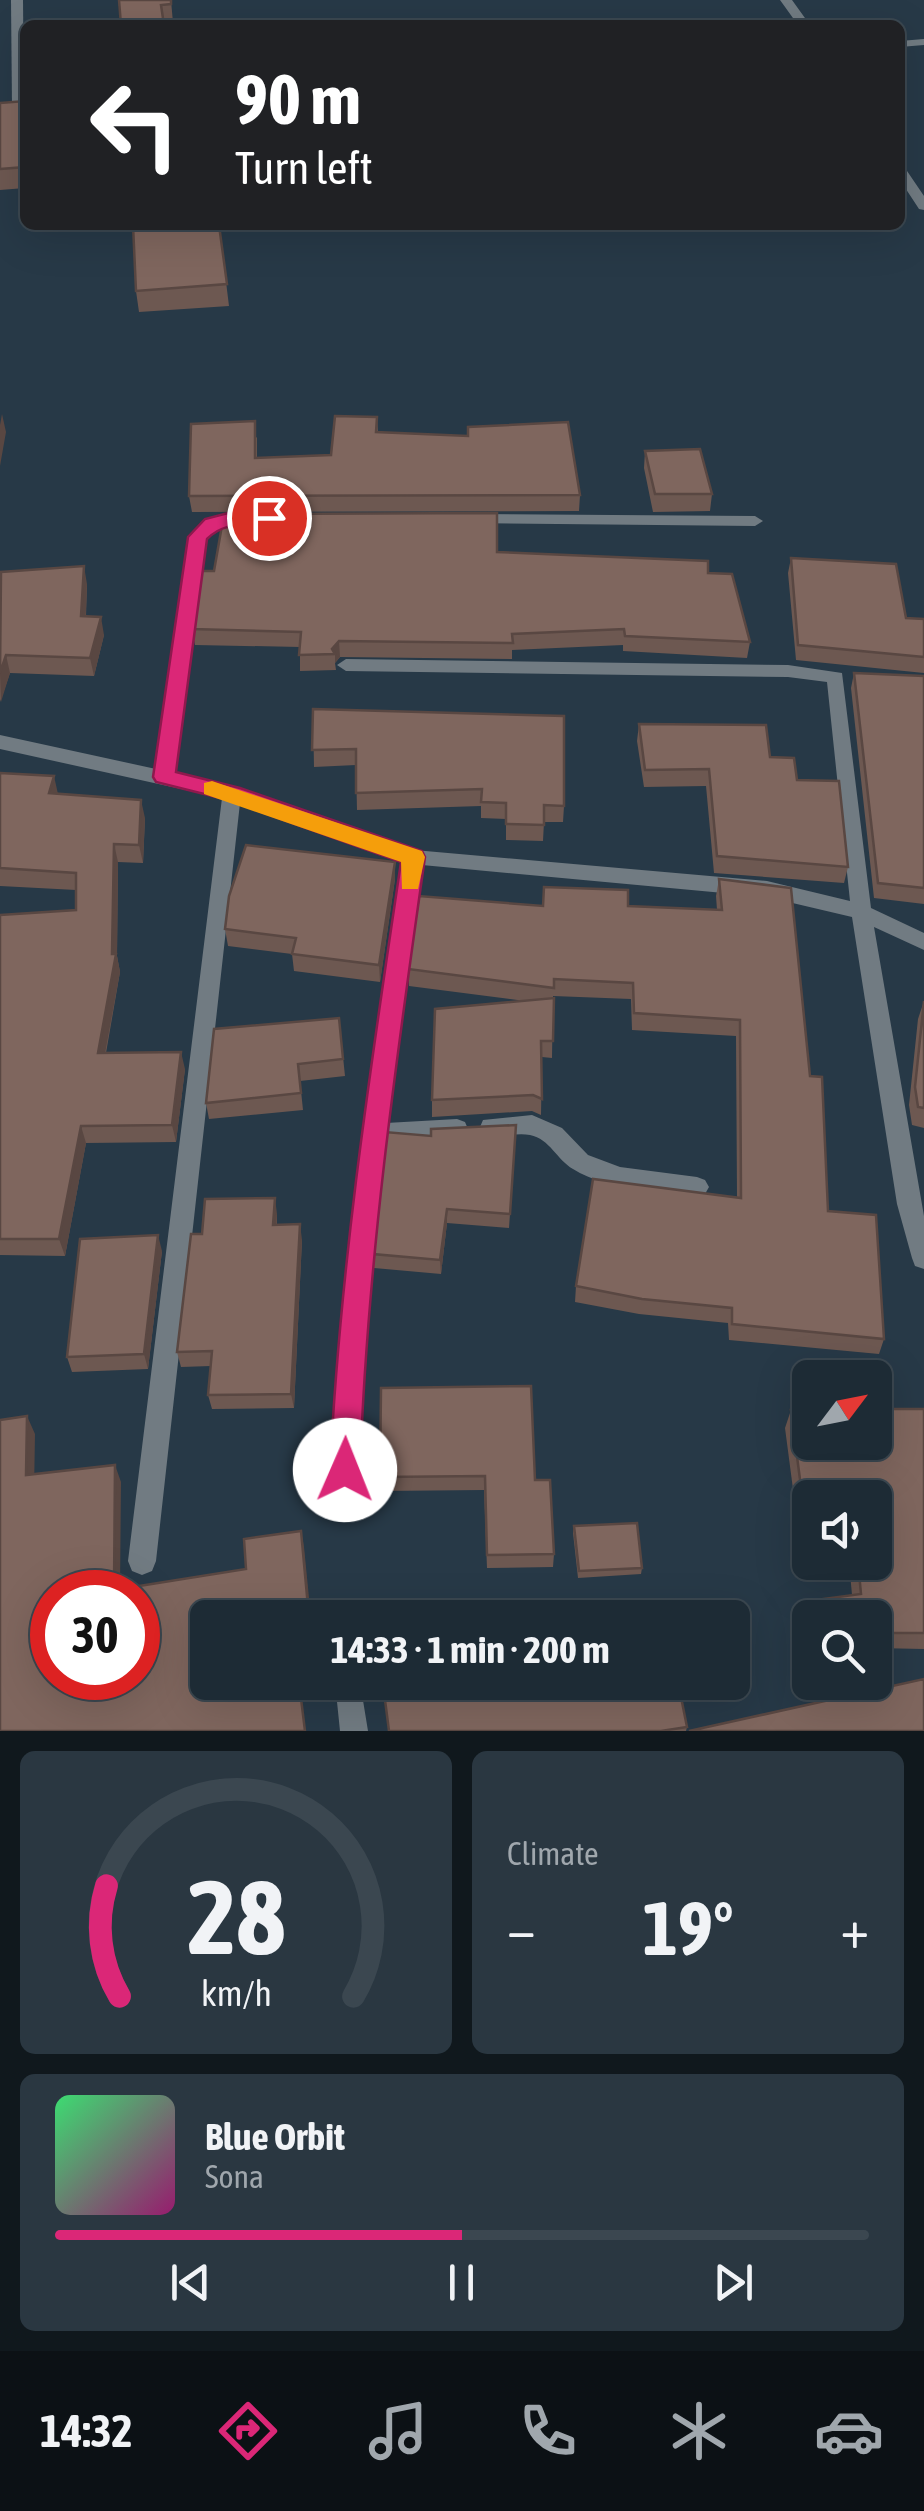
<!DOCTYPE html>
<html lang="en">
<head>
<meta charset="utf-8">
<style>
  body { margin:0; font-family:"Asap Condensed",sans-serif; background:#2a3741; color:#f1f3f6; height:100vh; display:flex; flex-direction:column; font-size:38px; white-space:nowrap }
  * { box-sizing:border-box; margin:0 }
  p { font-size:32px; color:#a0a7ad }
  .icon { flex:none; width:55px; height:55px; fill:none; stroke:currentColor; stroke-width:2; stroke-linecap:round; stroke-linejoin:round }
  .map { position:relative; height:1731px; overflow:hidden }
  .details { display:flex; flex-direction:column; gap:20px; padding:20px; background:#10181d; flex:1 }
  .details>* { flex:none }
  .hud { position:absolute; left:20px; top:20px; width:885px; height:210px; border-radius:15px; box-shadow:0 10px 40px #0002,0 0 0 2px #3b4750; background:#202124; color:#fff; overflow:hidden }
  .needle { width:65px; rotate:58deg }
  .controls { position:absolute; left:792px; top:1360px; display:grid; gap:20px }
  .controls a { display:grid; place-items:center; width:100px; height:100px; border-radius:15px; background:#1d2b35; box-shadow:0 10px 40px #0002,0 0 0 2px #3b4750; font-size:50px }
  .speed { position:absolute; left:30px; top:1570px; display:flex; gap:20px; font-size:50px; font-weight:700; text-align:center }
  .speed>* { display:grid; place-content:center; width:130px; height:130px; border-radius:50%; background:#1d2b35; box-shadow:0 10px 40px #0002,0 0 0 2px #3b4750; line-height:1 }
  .speed .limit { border:15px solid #d22; background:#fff; color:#111 }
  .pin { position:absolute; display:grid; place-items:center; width:85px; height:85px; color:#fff; margin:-42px; border:5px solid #fff; border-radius:50%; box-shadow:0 2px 10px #0007 }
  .me { position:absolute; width:110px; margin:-55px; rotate:1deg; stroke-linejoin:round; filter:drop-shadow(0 0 8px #0008) }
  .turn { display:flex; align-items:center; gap:35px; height:210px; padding:0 50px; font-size:45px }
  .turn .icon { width:130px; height:130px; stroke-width:2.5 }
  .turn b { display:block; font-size:70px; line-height:85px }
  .big { font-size:75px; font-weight:700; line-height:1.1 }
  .details .tile { flex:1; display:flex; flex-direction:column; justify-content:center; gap:15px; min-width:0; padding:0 35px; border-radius:15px; background:#2a3741 }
  .details .dial { align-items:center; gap:0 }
  .dial svg { height:260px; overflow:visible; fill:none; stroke:#3b4750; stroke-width:7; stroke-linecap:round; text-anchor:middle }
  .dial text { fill:#f1f3f6; stroke:none }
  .song { display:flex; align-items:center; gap:30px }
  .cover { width:120px; height:120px; border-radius:15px; background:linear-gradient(135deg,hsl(140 70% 55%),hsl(320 70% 35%)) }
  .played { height:10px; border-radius:5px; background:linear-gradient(90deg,#db2777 50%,#3b4750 50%) }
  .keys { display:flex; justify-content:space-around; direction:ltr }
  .heat { display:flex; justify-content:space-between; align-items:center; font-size:55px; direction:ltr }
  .details .tiles { flex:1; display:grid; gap:20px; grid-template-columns:1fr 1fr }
  .tile:last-child { grid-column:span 2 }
  .trip { position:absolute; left:190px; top:1600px; width:560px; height:100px; border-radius:15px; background:#1d2b35; box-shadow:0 10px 40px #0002,0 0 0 2px #3b4750; font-weight:700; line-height:100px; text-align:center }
  .tabs { display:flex; height:160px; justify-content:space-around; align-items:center; background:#0c1115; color:#a0a7ad }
  .tabs .icon { width:70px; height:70px }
  .tabs .active { color:#db2777 }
  .tabs b { font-size:45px; color:#f1f3f6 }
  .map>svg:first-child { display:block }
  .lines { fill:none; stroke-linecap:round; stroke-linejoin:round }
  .lane { fill:#717b82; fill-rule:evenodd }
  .street { fill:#717b82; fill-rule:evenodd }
  .wall { fill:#6d5851 }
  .shaded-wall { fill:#594742 }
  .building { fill:#7f665e; stroke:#594742; stroke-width:2.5; fill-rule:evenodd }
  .route { fill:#db2777; stroke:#8e194d; stroke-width:2.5 }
  .slow { fill:#f59e0b }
</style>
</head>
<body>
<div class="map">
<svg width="924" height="1731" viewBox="0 0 924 1731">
  <rect width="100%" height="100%" fill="#273947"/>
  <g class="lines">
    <path class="lane" d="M11,0h12l1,107 -6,4 -6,-4z"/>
    <path class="street" d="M780,0h12l18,25h-12z
      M924,39v6l-24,2v-6z
      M900,167l5,1 19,28v14l-5,-1 -19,-29z
      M247,513l6,1v8l-36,6 -12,11 -31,234 65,15 175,62 353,31 83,20 -23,-219 -39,-5 -442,-6 -9,-6 9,-6 442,6 54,8 29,235 53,25v17l-50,-23 50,289v53l-9,-3 -3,-8 -15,-54 -45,-287 -85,-20 -345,-32 -36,258 71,-4 8,3 3,7 -3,7 -8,3 -74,3 -18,174 -7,154 -4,9 -9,4 -9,-4 -4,-9c8,-205 40,-406 70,-609l-162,-58 -84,758 -4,10 -10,4 -10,-4 -4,-10 94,-763 -222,-49v-14l156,34 33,-232 17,-17z
      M471,514l284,2 8,5 -8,5 -290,-3v-8z
      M532,1115l30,13 26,27 32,12 77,10 8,3 4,7 -4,7 -8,3c-40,-5 -88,-6 -124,-28 -16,-9 -23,-30 -43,-34 -15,-3 -31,4 -47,-1l-3,-7 3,-7z
      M340,1682h20l8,49h-28l-4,-39z"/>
  </g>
  <path class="wall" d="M171,0l2,23 -52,2z
    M25,101v87l-25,2v-87z
    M219,225l10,81 -90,6 -3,-21z
    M377,417l1,15 202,63 -1,16 -387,1 -3,-16 68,-59v21l74,-3z
    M645,451l67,43 -2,17 -57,1 -9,-44z
    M497,552l211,21 42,69 -3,16 -124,-7v-6l-111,5v9l-172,-2 -5,6 1,7 -36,1v-24l-105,-2 -3,-16 22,-58z
    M791,558l115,60 18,1v54l-128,-13 -8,-87z
    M0,579l87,5 -1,32 18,19 -10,41 -84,-3 -10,29z
    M854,673l70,3v228l-50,-6 -23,-210z
    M313,709l251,97 -1,16h-19l-1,19 -37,-1v-21l-25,-1v-12l-124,4 -1,-45 -42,2z
    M639,724l131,33 27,23 51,87 -4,16 -130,-10 -8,-87 -62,1 -7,-46z
    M0,773l58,21 87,24 -2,45 -25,-1 -1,94 3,16 -14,81 79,16 -9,73 -90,1 -21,113 -65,-1v-340l76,-5v-20l-76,-4z
    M395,862v17l-15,103 -86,-11 -2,-17 -64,-8 -3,-17z
    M719,879l91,197 18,135 56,128 -5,15 -150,-14 -1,-17 -89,-9 -64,-12 1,-16 161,-89 -1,-161 -104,-6 -1,-31 -78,-3 -1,62 -10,-1 -1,58 -9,-4 -100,6v-17l93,-99 -116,-15 -1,-17 135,-63h85l89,4 -1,-14z
    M924,1001v127l-12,-3 -3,-20 9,-86z
    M339,1018l6,58 -45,5 3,29 -94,9 -3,-16z
    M516,1125l-7,103 -62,-5 -6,51 -67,-6 -1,-14 58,-118z
    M277,1214v10l25,16 -8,168 -82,1 -4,-14 3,-29 -30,1 -4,-15 25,-118z
    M162,1251l-14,118 -76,3 -5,-15z
    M381,1388l154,92 19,74 -1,13 -66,1 -3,-78 -103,1z
    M924,1409v240l-49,-1v-30h-59l7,-19 29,-4 -3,-33h26l-65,-64v64h28l-29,2 -7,-52h-6l-11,-84 6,-18z
    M574,1526l68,42 -1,6 -63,4 -5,-45z
    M687,1727l-1,4h-297z"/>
  <path class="shaded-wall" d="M2,414l4,18 -6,34v-41z
    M84,566l3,18 -2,50 -4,-18z
    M101,617l3,18 -10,41 -4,-18z
    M339,641l1,16 -5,6v-9l-3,-5z
    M6,655l4,18 -9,29 -1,-29z
    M54,776l4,18 -9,-1z
    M141,800l4,18 -2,45 -4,-18z
    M114,844l4,18 -1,94 3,16 -18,98 -4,-17 14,-99z
    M395,862v17l-15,103 -1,-17z
    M181,1052l4,17 -9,73 -4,-17z
    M81,1126l5,17 -21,113 -6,-17z
    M275,1198l2,16 -1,26 -3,-15z
    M447,1209v14l-6,51 -1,-14z
    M300,1224l2,16 -8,168 -3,-14z
    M158,1235l4,16 -14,118 -4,-15z
    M27,1416l8,18 -1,58 -8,-17z
    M115,1465l6,17 -1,110 -6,-2z
    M301,1531l3,16 7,71h-2z"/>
  <path class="building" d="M119,0h52v4l-10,1 3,20h-43z
    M25,101v66l-25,2v-66z
    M133,225h86l8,59 -91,7z
    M335,416l42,1 -1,15 92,4v-9l100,-5 12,73 -391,1 2,-72 64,-3v37l76,-3z
    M700,449l12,45h-57l-10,-43z
    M497,513v39l211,9v12l24,1 18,68 -125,-6 -1,-7 -112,5 1,9 -174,-2 -7,8 3,5 -36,1 2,-23 -109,-3 8,-58h14l10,-57z
    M791,558l105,6 10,54 18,1v38l-126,-12z
    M84,566l-3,50 20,1 -11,41 -84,-3 -6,18 1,-101z
    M854,673l70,3v212l-46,-5z
    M313,709l251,7v90l-20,-1v20l-38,-1v-21l-25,-1 1,-13 -126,4v-44l-44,1z
    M639,724l127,1 4,32 24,1 3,22 42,1 9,86 -131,-11 -8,-87 -64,1z
    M0,773l54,3 -5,17 92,7 -2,45 -25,-1 -2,110h4l-18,99 83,-1 -9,73 -91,1 -22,113h-59v-324l76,-5v-37l-76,-5z
    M246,845l149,17 -16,103 -87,-11 4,-16 -71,-9 4,-33z
    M719,879l72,9 19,188 12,1 6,134 48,4 8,124 -152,-15v-16l-90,-9 -66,-13 17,-107 148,19 -1,-178 -106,-7 -1,-30 -79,-4v9l-146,-19 11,-73 124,10 1,-19 84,3v16l94,4z
    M554,998l-1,43h-12l1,58 -9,-4 -101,5 3,-91z
    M924,1001v107l-6,-1 -3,-20z
    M339,1018l4,41 -45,5 3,29 -95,10 8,-74z
    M516,1125l-6,89 -63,-5 -7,51 -67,-6 12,-122 46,4v-7z
    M275,1198l-2,27 27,-1 -9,170 -83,1 4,-44 -35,1 14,-118h11l3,-35z
    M158,1235l-14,119 -77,3 13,-118z
    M531,1386l4,94h15l4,74 -67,1 -2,-79 -105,1 1,-89z
    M875,1409h49v224h-49v-15h-50l-2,-19 38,-5 -3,-32h17v-64h-65v9l-2,-12h-6l-11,-85h19v32h65z
    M27,1416l-1,59 89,-10 -1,125 132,-21 -2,-30 57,-8 8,87h-101v64h91l6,49h-305v-311zM52,1592h86v86h-86z
    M637,1523l5,45 -63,3 -5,-45z
    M924,1679v52h-235z
    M493,1682h185l9,45 -26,4h-272l-4,-31z"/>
  <path class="route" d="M232,512h37l9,6c-21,16 -46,-4 -71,21l-31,233 64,16 182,63 3,6c-29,204 -58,407 -65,613l-4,10 -11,4 -10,-4 -5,-10c10,-205 41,-406 71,-608l-173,-62 -72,-18 -3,-5 35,-240 17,-18z"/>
  <path class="slow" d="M212,781l210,70 3,6 -7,32h-16l-1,-27 -197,-68v-11z"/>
</svg>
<div class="controls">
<a><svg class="needle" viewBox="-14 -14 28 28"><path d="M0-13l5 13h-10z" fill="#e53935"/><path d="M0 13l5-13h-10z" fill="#a0a7ad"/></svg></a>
<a><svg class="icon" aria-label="sound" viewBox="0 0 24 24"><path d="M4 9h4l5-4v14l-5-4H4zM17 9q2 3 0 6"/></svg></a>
<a><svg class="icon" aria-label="search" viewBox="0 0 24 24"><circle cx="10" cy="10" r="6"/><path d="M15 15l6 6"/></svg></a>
</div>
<div class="speed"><div class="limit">30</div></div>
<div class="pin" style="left:269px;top:518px;background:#d93025"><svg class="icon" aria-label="arrive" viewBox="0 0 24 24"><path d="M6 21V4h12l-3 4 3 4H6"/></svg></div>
<svg class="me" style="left:345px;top:1470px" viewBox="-20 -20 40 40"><circle r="19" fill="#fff"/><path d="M0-13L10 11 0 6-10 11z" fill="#db2777"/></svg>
<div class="trip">14:33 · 1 min · 200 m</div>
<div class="hud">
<div class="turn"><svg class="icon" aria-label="left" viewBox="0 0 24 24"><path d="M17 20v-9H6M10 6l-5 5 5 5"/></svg><div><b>90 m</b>Turn left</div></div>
</div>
</div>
<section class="details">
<div class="tiles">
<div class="tile dial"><svg viewBox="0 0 100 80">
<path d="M14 69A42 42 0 1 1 86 69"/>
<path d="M14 69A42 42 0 0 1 10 35" stroke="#db2777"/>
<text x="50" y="56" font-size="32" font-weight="700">28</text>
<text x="50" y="72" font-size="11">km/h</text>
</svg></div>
<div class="tile"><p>Climate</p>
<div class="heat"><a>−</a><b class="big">19°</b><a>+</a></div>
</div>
<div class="tile">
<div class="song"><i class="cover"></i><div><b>Blue Orbit</b><p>Sona</p></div></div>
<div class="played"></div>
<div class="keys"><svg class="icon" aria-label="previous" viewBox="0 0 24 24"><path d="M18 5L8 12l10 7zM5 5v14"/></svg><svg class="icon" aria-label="pause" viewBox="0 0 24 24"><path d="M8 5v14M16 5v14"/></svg><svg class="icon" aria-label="next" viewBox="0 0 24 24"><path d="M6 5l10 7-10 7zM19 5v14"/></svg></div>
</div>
</div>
</section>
<nav class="tabs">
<b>14:32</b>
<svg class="icon active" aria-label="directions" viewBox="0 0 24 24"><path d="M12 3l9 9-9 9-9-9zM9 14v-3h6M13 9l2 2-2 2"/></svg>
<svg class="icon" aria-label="music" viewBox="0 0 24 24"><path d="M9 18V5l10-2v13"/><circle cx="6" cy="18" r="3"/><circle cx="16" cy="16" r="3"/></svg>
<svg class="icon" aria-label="phone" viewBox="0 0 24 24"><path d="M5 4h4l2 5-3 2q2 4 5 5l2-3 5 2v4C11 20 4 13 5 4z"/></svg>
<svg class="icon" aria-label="climate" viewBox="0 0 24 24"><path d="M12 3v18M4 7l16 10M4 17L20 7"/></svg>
<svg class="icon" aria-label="car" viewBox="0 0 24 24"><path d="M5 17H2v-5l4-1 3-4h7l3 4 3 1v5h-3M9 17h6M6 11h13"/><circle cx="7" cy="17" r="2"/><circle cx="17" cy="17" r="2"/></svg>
</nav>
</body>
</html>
